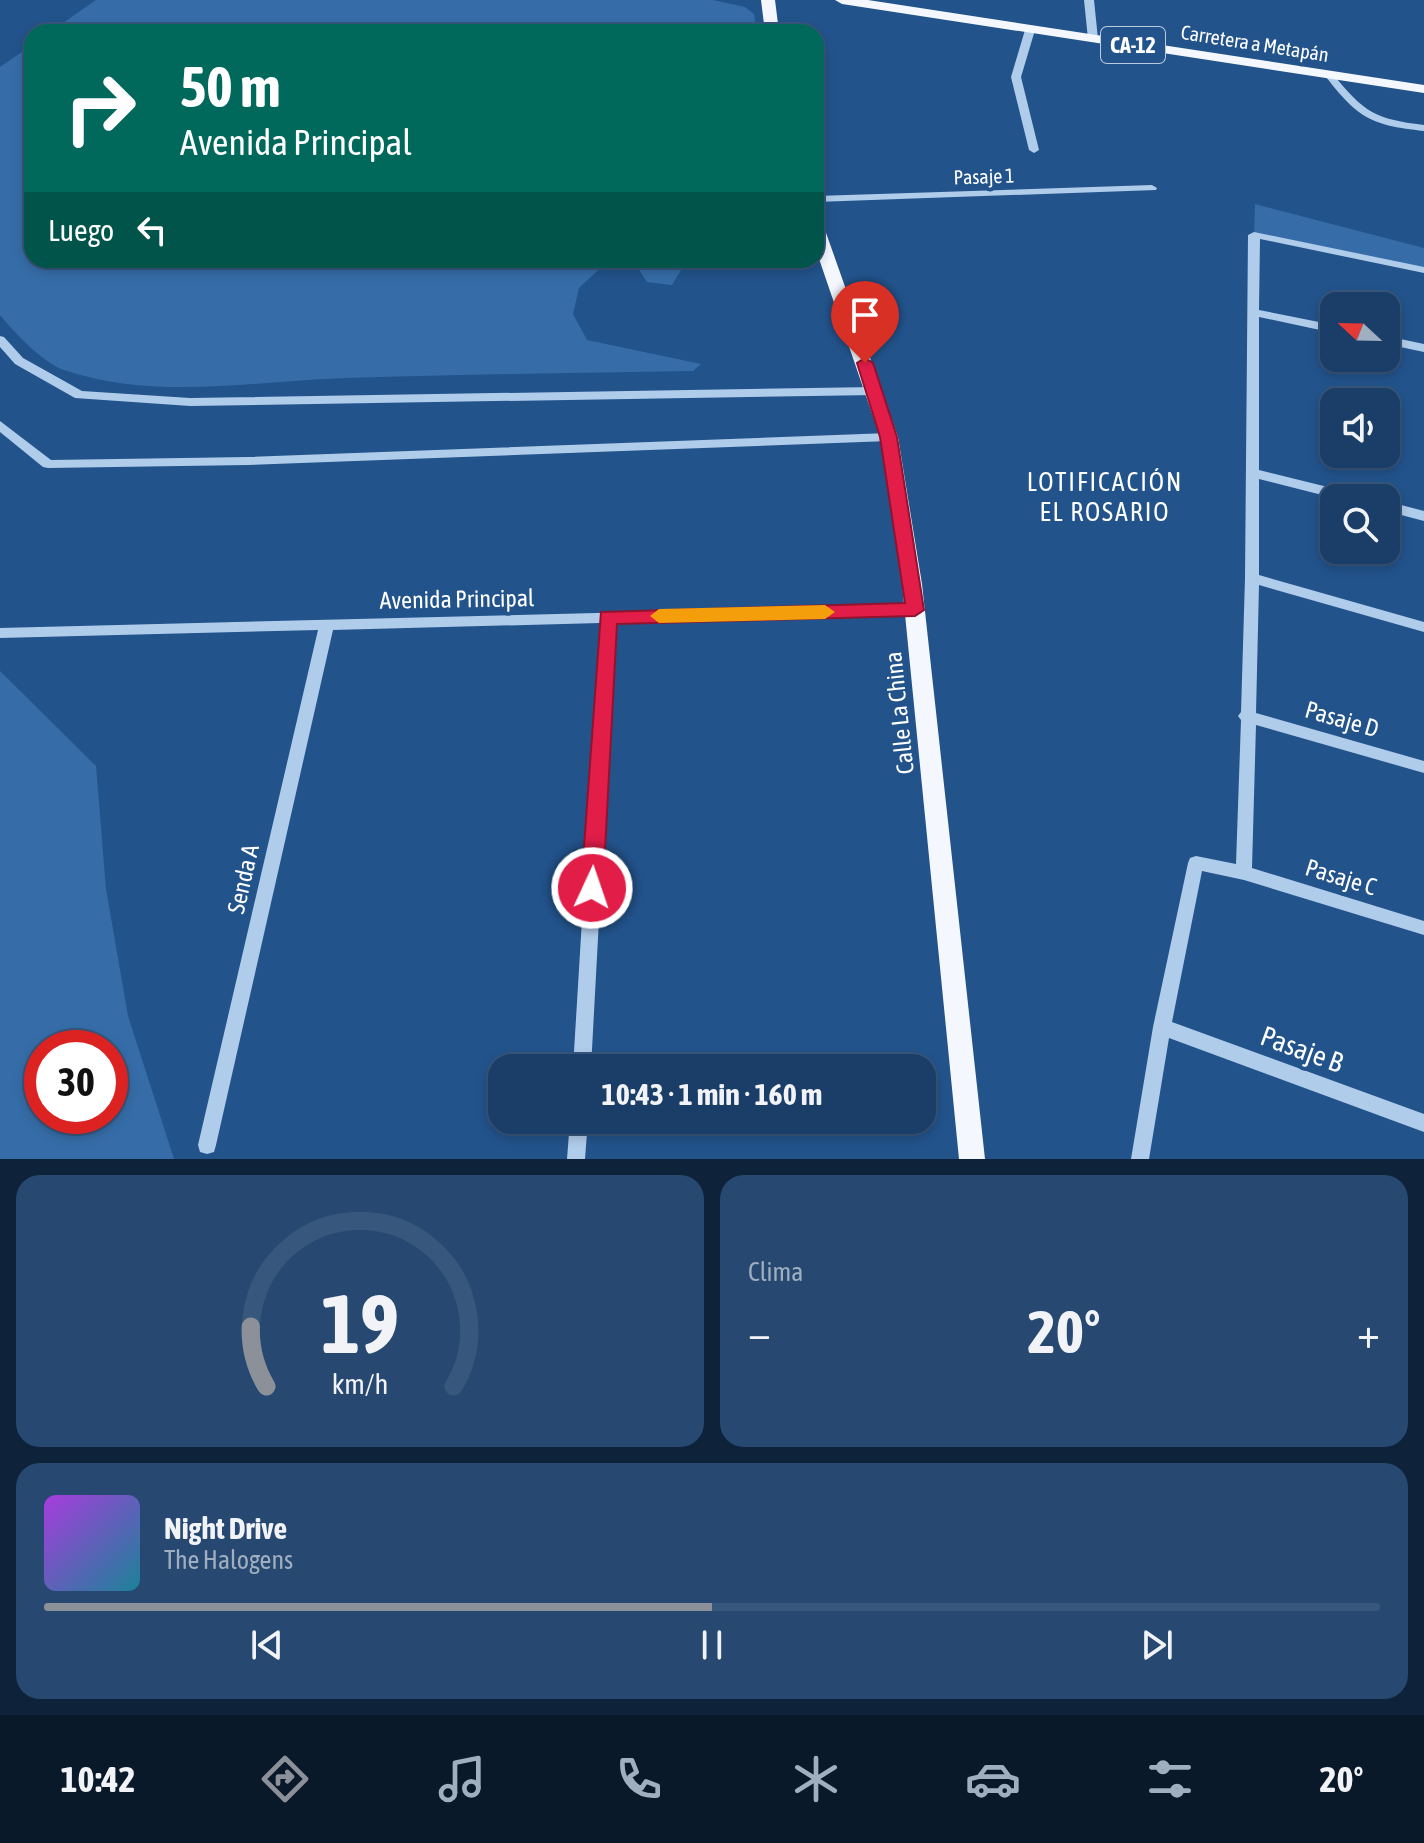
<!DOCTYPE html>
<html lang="es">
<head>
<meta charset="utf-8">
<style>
  body { margin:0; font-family:"Asap Condensed",sans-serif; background:#274971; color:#f1f3f6; height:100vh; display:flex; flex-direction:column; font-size:30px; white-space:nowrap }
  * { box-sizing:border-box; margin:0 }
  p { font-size:26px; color:#9faec0 }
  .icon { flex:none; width:44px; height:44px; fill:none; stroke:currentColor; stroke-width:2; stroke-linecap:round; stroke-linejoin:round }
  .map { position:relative; height:1159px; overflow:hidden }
  .side { display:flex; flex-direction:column; gap:16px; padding:16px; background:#0e2239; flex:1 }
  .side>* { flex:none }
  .guide { position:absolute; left:24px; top:24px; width:800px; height:244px; border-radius:24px; box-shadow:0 4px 12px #0003,0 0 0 2px #38577c; background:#00695c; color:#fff; overflow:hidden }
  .needle { width:52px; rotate:292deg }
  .controls { position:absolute; left:1320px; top:292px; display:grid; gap:16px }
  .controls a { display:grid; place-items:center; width:80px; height:80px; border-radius:16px; background:#1a3e68; box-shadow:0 4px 12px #0003,0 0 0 2px #38577c; font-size:40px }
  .speed { position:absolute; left:24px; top:1030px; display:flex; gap:16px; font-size:40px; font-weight:700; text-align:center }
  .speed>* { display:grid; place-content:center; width:104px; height:104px; border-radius:50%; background:#1a3e68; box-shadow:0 4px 12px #0003,0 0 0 2px #38577c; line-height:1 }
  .speed .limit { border:12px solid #d22; background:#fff; color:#111 }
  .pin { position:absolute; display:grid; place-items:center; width:68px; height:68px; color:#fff; margin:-82px -34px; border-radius:50% 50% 50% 0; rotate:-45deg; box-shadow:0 0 8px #0007 }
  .pin .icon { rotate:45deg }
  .me { position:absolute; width:88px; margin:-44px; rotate:3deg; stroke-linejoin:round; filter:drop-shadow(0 0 6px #0008) }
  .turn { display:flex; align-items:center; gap:28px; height:168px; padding:0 24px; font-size:36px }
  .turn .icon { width:104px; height:104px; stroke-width:2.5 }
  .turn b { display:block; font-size:56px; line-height:68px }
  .then { display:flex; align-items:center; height:76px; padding:0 24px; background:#0003; gap:16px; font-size:30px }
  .big { font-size:60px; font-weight:700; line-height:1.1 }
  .side .tile { flex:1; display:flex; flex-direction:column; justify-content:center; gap:12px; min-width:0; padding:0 28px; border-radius:24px; background:#274971 }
  .side .dial { align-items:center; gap:0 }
  .dial svg { height:208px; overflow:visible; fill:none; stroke:#38577c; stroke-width:7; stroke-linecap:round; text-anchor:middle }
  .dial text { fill:#f1f3f6; stroke:none }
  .song { display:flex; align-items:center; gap:24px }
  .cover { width:96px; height:96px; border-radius:12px; background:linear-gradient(135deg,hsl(280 70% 55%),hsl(190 70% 35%)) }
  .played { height:8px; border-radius:4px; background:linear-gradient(90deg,#8c9099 50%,#38577c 50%) }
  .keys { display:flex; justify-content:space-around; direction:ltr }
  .heat { display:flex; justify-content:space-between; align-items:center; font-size:44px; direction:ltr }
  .side .tiles { flex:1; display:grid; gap:16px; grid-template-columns:1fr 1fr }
  .tile:last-child { grid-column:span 2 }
  .trip { position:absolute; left:488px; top:1054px; width:448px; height:80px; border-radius:24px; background:#1a3e68; box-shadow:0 4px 12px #0003,0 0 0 2px #38577c; font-weight:700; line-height:80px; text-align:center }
  .tabs { display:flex; height:128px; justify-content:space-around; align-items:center; background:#0a192a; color:#9faec0 }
  .tabs .icon { width:56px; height:56px }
  .tabs .current { color:#8c9099 }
  .tabs b { font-size:36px; color:#f1f3f6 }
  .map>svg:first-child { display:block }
  .green { fill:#366da8; fill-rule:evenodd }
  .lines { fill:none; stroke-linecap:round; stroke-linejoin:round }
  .minor { fill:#b0cceb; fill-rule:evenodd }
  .major { fill:#f4f8fe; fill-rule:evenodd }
  .route { fill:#e11d48; stroke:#92132f; stroke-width:2 }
  .slow { fill:#f59e0b }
  .labels { text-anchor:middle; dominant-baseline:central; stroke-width:8; stroke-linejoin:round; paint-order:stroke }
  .far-street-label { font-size:20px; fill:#fff; stroke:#22538b }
  .shield { fill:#22538b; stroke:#bdcbdc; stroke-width:2 }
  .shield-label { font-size:22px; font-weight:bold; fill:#fff }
  .street-label { font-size:24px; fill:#fff; stroke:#22538b }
  .neighbourhood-label { font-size:26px; letter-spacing:2px; fill:#fff; stroke:#22538b }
  .near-street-label { font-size:28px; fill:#fff; stroke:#22538b }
</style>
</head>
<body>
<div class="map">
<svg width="1424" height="1159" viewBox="0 0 1424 1159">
  <rect width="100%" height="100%" fill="#22538b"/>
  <path class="green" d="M96,0h617l32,7 9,7 3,18h-707z
    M32,45v215h663l-11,5 -12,20 -25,-3 -13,-20h-27l-28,26 -6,26 14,26 114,24 -8,7c-115,2 -231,3 -346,7 -96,3 -190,23 -283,-8 -21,-7 -50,-38 -64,-55v-248z
    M1255,204l169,44v22l-170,-35z
    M0,671l96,95 10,123 22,127 46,143h-174zM42,1048h68v68h-68z"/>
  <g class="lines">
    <path class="minor" d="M1084,0h10l4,39 -5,3 -5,-3z
      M1030,27l5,3 -14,47 18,73 -5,3 -5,-3 -18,-73 14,-47z
      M1326,73h6c32,39 42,46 92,52v6c-53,-6 -65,-12 -98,-54z
      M1152,185l5,3 -1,2 -340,12v-6z
      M1254,232l170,35v6l-164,-34 -1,71 75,15v8l-75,-16v153l93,23 7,5h-25l-75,-19v96l165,47v10l-165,-47 -3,128 168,48v12l-168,-48 -4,143 172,53v14l-180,-55 -42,-9 -30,151 252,92v18l-255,-94 -20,121h-18l22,-132 35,-164 2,-5 6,-2 40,8 5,-144 -3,-4 3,-4 4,-134 3,-343z
      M0,336l4,1 19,21 59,33 108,7 685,-11 6,4 -6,4 -685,11 -115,-8 -60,-34 -15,-17z
      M1386,336l38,8v8l-38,-8z
      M0,421l51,39 197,-3 641,-24 6,4 -6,4 -641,24 -200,3 -5,-1 -43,-35z
      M1386,501l38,10v10l-38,-10z
      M915,605l5,1 2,4 -2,4 -5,1 -300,8 -24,445h-18l27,-445 -267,7 -117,515 -2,7 -7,2 -7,-2 -2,-7 120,-515 -318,8v-10z
      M570,1120h18l-3,39h-18z"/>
    <path class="major" d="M761,0h14l4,32h-14z
      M835,0h33l556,85v8l-582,-89z
      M816,222l8,5 74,210 24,147 63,575h-26l-57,-575 -22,-147 -64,-187z"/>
  </g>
  <path class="route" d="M865,358l8,5 24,74 27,173 -9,6 -298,8 -14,264 -3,6 -8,3 -8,-3 -3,-6 20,-276 304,-9 -25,-166 -23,-74z"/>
  <path class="slow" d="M825,605l10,7 -10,7 -166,4 -9,-7 9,-7z"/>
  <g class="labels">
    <g class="far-street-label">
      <text transform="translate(1255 43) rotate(9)">Carretera a Metapán</text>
      <text transform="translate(984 176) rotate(-2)">Pasaje 1</text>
    </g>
    <rect class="shield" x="1101" y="27" width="64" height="36" rx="6"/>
    <g class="shield-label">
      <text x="1133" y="45">CA-12</text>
    </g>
    <g class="street-label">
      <text transform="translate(457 599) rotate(-1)">Avenida Principal</text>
      <text transform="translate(899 713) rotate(-96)">Calle La China</text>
      <text transform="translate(1342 719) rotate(16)">Pasaje D</text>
      <text transform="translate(1341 877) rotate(17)">Pasaje C</text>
      <text transform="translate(243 879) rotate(-77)">Senda A</text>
    </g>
    <g class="neighbourhood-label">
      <text x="1105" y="482">LOTIFICACIÓN<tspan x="1105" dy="30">EL ROSARIO</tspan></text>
    </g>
    <g class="near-street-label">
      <text transform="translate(1302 1049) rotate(20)">Pasaje B</text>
    </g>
  </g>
</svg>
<div class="controls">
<a><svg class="needle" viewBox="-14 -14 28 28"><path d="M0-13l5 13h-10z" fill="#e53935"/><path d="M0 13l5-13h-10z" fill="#9faec0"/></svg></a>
<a><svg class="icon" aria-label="sound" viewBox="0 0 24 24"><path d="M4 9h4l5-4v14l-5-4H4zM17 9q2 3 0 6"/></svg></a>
<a><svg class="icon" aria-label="search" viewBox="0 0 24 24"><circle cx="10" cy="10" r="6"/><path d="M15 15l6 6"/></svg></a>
</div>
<div class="speed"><div class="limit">30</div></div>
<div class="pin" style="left:865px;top:363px;background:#d93025"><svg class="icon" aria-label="arrive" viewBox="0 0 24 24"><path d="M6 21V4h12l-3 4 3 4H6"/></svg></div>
<svg class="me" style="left:592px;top:888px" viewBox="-20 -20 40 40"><circle r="17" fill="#e11d48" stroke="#fff" stroke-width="3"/><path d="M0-11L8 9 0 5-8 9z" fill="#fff"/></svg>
<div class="trip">10:43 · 1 min · 160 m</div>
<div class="guide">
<div class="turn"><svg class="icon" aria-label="right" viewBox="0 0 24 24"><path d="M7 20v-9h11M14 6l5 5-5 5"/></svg><div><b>50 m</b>Avenida Principal</div></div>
<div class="then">Luego<svg class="icon" aria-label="left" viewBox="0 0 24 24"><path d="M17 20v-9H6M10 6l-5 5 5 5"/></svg></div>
</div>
</div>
<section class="side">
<div class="tiles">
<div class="tile dial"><svg viewBox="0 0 100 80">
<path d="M14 69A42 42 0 1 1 86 69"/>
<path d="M14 69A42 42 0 0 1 8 46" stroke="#8c9099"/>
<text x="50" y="56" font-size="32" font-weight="700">19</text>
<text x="50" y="72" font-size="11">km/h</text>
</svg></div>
<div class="tile"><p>Clima</p>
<div class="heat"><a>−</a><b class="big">20°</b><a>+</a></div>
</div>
<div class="tile">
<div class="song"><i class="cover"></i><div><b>Night Drive</b><p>The Halogens</p></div></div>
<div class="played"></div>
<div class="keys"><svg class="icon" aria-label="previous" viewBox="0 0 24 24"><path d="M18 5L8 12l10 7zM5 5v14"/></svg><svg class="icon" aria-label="pause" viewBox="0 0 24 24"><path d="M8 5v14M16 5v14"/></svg><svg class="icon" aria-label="next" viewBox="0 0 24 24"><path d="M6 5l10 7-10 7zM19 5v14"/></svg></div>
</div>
</div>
</section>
<nav class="tabs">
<b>10:42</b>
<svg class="icon current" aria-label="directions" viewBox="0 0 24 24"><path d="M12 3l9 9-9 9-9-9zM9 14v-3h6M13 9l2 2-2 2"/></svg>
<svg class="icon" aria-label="music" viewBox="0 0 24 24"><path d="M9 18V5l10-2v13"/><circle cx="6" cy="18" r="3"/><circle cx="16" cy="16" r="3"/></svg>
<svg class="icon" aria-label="phone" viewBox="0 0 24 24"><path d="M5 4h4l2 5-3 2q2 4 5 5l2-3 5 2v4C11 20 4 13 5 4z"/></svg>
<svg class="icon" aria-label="climate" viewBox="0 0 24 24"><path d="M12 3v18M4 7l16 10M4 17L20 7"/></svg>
<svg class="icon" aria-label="car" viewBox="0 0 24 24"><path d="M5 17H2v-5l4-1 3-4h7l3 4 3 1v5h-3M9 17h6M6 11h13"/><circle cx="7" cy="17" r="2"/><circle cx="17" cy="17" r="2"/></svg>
<svg class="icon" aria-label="filters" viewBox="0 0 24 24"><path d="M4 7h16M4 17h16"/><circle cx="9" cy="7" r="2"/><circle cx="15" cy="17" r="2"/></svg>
<b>20°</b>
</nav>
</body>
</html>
